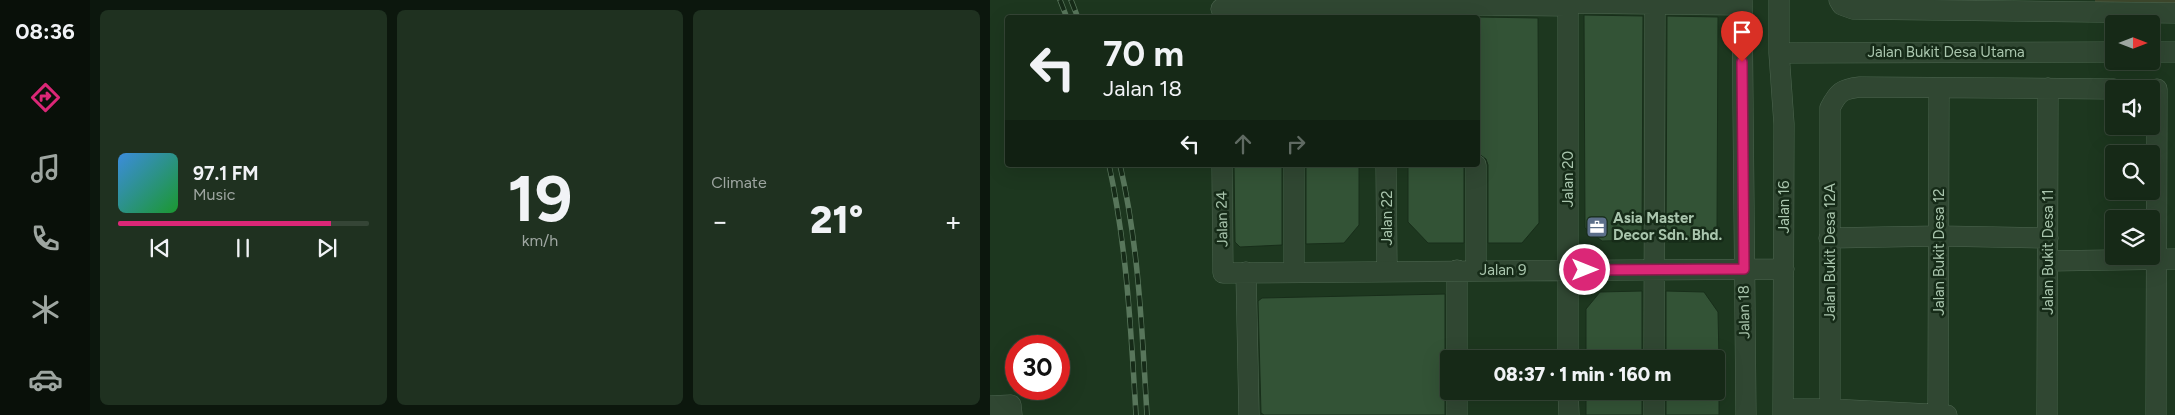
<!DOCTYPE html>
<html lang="en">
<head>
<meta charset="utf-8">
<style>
  body { margin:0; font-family:Figtree,sans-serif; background:#1f3120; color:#f1f3f6; height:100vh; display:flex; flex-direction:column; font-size:19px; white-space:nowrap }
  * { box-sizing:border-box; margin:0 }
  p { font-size:16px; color:#9ea6a1 }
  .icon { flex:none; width:28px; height:28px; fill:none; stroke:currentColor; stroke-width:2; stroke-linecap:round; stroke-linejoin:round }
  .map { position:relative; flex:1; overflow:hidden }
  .drawer { display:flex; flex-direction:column; gap:10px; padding:10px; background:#0c170d; width:900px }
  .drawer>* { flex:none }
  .top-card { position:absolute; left:15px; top:15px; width:475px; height:152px; border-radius:5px; box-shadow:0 5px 20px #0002,0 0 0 1px #354536; background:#162917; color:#f1f3f6; overflow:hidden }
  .needle { width:32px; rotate:90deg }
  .buttons { position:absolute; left:1115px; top:15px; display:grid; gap:10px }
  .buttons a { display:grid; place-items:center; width:55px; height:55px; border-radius:5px; background:#162917; box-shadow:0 5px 20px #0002,0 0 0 1px #354536; font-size:25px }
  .speed { position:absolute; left:15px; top:335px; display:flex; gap:10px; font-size:25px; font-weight:700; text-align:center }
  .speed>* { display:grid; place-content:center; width:65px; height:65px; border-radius:50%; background:#162917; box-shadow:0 5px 20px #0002,0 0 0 1px #354536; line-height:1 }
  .speed .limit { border:8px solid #d22; background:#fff; color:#111 }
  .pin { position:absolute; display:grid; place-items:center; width:42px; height:42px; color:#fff; margin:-51px -21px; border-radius:50% 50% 50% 0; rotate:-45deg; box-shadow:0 0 5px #0007 }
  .pin .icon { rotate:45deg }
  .me { position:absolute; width:55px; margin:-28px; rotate:90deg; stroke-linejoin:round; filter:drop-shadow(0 0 4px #0008) }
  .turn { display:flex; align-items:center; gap:18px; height:105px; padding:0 15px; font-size:22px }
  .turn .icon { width:65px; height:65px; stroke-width:2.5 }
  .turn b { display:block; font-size:35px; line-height:42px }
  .lanes { display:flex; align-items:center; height:48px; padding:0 15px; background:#0003; justify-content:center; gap:25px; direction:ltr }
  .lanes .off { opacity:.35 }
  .big { font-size:38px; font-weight:800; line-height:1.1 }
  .drawer .card { flex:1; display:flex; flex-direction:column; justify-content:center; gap:8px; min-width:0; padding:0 18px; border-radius:8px; background:#1f3120 }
  .drawer .dial { align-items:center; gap:0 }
  .dial b { font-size:65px; line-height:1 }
  .song { display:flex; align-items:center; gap:15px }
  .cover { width:60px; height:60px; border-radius:8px; background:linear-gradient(135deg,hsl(210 70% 55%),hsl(130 70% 35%)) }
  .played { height:5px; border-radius:2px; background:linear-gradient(90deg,#db2777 85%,#354536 85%) }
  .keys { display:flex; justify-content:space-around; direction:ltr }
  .heat { display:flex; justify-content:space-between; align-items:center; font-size:28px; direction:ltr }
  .drawer .tiles { flex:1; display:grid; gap:10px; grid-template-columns:repeat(3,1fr) }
  .trip { position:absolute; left:450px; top:350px; width:285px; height:50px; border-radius:5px; background:#162917; box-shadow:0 5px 20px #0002,0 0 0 1px #354536; font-weight:800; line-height:50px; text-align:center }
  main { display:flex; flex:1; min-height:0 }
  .menu { display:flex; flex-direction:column; width:90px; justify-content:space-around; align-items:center; background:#091009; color:#9ea6a1 }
  .menu .icon { width:35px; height:35px }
  .menu .active { color:#db2777 }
  .menu b { font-size:22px; color:#f1f3f6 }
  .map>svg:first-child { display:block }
  .green { fill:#3c462b }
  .building { fill:#335336; stroke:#182e1a }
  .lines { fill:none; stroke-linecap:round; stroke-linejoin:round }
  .minor-casing { stroke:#4d6650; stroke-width:21 }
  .minor { stroke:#304732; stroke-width:20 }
  .rail-casing { stroke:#58765b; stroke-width:5.5 }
  .rail { stroke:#162b18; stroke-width:4; stroke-dasharray:11; stroke-linecap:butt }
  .route-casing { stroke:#8e194d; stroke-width:12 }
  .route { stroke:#db2777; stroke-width:9 }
  .labels { text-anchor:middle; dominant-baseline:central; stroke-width:5; stroke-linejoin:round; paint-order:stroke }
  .street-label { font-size:15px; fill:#a9c5ad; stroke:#162b18 }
  .poi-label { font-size:15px; font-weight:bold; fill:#a9c5ad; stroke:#162b18; text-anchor:start }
</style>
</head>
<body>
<main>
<nav class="menu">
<b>08:36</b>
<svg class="icon active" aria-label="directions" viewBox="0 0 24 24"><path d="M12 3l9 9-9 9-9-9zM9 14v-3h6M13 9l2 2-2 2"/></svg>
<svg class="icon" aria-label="music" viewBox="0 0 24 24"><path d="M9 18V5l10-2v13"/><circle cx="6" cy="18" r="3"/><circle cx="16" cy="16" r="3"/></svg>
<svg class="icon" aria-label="phone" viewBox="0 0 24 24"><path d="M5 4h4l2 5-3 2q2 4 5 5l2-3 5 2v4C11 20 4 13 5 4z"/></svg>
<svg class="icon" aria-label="climate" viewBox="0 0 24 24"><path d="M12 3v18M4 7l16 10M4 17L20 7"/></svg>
<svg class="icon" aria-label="car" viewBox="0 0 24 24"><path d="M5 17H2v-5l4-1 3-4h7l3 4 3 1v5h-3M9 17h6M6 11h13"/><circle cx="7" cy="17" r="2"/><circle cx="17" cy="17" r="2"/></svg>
</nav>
<section class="drawer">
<div class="tiles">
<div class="card">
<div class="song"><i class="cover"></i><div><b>97.1 FM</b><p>Music</p></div></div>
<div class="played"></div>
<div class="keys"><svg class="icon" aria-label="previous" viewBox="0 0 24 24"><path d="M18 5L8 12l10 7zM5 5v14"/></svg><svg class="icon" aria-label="pause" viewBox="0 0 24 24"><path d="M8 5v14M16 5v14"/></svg><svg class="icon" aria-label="next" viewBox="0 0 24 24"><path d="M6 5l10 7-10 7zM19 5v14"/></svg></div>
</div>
<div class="card dial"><b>19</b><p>km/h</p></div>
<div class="card"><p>Climate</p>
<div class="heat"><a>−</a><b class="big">21°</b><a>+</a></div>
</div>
</div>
</section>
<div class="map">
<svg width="1185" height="415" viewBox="0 0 1185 415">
  <rect width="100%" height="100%" fill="#1d371f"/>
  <path class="green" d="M1105,0h80v13l-80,-2z"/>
  <path class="building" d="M594,15l59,1 -1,224 -40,1 -17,-13z
    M677,16l51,1 -1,210 -12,15h-39z
    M488,17l60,1 1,205 -17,20h-34v-78l-2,-6 -7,-5z
    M244,165h48v80l-42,2 -5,-5z
    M316,165h53v60l-15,18 -38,1z
    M418,165h56v78h-36l-20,-21z
    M652,291v68h-56v-50l14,-17z
    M676,291l38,1 14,20 1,47h-53z
    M455,294v65l4,8v16l-4,8v24h-181l-3,-2 -3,-112 4,-3z
    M596,391h56v24h-56z
    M676,391h53v24h-53z"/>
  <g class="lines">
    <g class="minor-casing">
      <path id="minor" d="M578,0v359
        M752,0l4,415
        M789,0v53l5,71 -1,291
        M849,0l3,5 11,4 322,4
        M578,3l174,2
        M231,9l165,-5 182,2
        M1161,52h24
        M789,53l335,-1
        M232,165l1,108 561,-4
        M396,165l1,105
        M486,165v105
        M839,238l110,-2 109,2
        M1058,261l127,-2
        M467,270v89
        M256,272l3,143
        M304,272v-107
        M664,359l1,-359
        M467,391v24
        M578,391l1,24
        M0,406l21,-1 1,10
        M793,409h47l117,6
        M840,409v-301c8,-16 12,-19 30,-21l254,2
        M948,414l1,-325
        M664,415v-24
        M1057,415l1,-327
        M1166,415l1,-326"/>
    </g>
    <use href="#minor" class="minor"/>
    <g class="rail-casing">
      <path id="rail" d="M70,0l7,18
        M81,0l7,18
        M119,165c18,82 22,167 27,250
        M130,165c19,81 22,167 27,250"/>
    </g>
    <use href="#rail" class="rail"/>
  </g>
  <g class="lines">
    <g class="route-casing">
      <path id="route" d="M595,270l159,-1 -2,-207"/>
    </g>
    <use href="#route" class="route"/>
  </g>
  <defs>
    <g id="office-square" transform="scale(1.125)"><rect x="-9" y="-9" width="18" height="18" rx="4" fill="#5c6f8a" stroke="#162b18"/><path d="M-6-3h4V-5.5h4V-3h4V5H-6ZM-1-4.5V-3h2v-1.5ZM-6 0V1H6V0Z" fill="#fff"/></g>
  </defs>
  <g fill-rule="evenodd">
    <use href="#office-square" x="607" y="227"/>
  </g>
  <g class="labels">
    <g class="street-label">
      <text x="956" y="52">Jalan Bukit Desa Utama</text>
      <text transform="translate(578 179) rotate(-90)">Jalan 20</text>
      <text transform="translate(794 207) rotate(-90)">Jalan 16</text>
      <text transform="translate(397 218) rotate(-90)">Jalan 22</text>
      <text transform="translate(232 219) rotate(-91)">Jalan 24</text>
      <text transform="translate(840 252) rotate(-90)">Jalan Bukit Desa 12A</text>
      <text transform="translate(949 252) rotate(-90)">Jalan Bukit Desa 12</text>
      <text transform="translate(1058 252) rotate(-90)">Jalan Bukit Desa 11</text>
      <text x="513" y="270">Jalan 9</text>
      <text transform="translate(754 312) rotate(-91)">Jalan 18</text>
    </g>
    <g class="poi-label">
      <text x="623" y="218">Asia Master<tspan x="623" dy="17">Decor Sdn. Bhd.</tspan></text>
    </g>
  </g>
</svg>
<div class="buttons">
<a><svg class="needle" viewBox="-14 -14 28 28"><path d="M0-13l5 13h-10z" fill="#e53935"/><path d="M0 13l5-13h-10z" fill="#9ea6a1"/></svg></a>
<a><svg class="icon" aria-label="sound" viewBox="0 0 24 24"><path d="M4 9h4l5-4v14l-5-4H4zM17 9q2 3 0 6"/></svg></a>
<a><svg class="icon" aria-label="search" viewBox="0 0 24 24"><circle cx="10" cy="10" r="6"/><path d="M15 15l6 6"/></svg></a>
<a><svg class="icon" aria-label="layers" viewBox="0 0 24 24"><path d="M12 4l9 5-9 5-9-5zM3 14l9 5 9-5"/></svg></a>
</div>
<div class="speed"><div class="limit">30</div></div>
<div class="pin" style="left:752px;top:62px;background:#d93025"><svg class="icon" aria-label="arrive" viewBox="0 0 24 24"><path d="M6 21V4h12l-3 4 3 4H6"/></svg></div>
<svg class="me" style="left:595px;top:270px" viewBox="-20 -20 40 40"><circle r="17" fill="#db2777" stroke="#fff" stroke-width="3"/><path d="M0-11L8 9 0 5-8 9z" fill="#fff"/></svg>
<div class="trip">08:37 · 1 min · 160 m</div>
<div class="top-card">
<div class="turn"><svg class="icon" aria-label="left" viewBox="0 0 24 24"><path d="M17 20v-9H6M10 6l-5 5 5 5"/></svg><div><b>70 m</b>Jalan 18</div></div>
<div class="lanes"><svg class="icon" aria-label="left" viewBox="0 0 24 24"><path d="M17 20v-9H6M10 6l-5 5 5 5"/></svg><svg class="icon off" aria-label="ahead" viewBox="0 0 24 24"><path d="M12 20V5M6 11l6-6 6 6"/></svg><svg class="icon off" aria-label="right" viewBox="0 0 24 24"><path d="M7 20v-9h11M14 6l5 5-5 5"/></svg></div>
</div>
</div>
</main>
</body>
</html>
